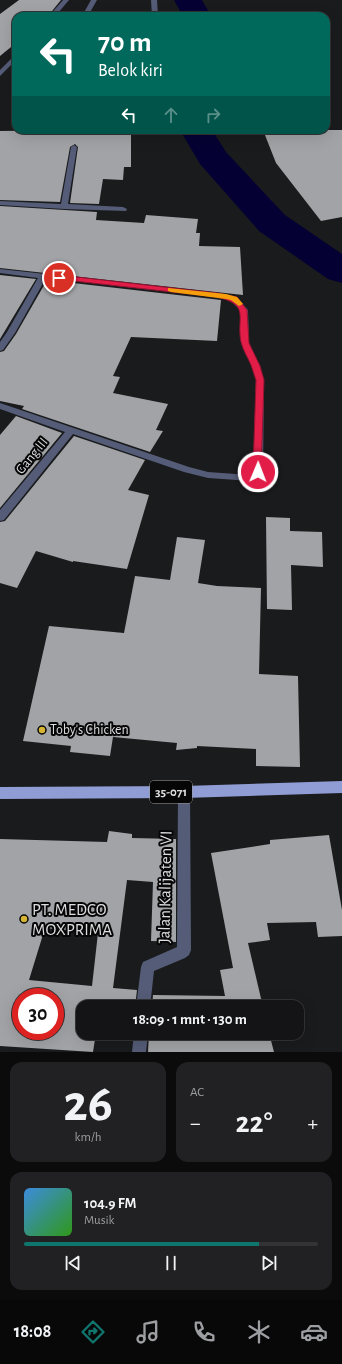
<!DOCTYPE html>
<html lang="id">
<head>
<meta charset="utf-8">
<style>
  body { margin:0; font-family:"Alegreya Sans",sans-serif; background:#212123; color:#f1f3f6; height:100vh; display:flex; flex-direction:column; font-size:15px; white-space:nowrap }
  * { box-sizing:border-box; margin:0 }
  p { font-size:13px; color:#9d9ea1 }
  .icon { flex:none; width:22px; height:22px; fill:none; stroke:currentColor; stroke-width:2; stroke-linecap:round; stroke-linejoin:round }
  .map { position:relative; height:1052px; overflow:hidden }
  .details { display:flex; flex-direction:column; gap:10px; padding:10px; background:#0b0b0c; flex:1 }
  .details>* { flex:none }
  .banner { position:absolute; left:12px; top:12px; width:318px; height:122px; border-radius:12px; box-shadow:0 4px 16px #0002,0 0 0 1px #333335; background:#00695c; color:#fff; overflow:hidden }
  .speed { position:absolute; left:12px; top:988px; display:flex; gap:8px; font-size:20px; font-weight:700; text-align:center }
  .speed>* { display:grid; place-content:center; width:52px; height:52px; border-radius:50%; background:#141416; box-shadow:0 4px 16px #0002,0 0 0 1px #333335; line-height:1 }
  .speed .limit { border:6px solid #d22; background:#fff; color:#111 }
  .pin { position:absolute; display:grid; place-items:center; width:34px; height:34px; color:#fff; margin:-17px; border:2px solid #fff; border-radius:50%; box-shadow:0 1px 4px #0007 }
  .me { position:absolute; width:44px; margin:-22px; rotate:1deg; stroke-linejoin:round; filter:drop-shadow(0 0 3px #0008) }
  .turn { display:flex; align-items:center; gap:14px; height:84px; padding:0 20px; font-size:18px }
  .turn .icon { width:52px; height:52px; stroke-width:2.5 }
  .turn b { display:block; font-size:28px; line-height:34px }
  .lanes { display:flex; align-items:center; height:38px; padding:0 20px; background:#0003; justify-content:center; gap:20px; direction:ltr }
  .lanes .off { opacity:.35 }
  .big { font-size:30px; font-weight:700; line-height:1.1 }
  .details .widget { flex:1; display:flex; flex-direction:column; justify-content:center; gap:6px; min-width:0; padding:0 14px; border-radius:12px; background:#212123 }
  .details .dial { align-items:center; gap:0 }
  .dial b { font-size:52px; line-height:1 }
  .song { display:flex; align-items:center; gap:12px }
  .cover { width:48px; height:48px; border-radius:6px; background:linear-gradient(135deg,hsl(210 70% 55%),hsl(110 70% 35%)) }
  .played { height:4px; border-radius:2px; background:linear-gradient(90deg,#0f766e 80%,#333335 80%) }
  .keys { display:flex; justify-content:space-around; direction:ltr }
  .heat { display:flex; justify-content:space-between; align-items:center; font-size:22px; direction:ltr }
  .details .tiles { flex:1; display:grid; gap:10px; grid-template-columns:1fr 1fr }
  .widget:last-child { grid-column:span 2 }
  .trip { position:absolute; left:76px; top:1000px; width:228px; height:40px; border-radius:12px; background:#141416; box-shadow:0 4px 16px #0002,0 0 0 1px #333335; font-weight:700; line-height:40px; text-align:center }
  .tab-bar { display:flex; height:64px; justify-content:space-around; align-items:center; background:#080809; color:#9d9ea1 }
  .tab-bar .icon { width:28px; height:28px }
  .tab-bar .on { color:#0f766e }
  .tab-bar b { font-size:18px; color:#f1f3f6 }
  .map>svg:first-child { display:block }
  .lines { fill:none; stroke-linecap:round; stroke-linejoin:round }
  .river { fill:#050033; fill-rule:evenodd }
  .building { fill:#a2a3a6; fill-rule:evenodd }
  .street { fill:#555c77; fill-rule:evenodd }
  .primary { fill:#909dd5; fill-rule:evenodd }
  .route { fill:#e11d48; stroke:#92132f }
  .slow { fill:#f59e0b }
  .poi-dot { fill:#d6b534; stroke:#060607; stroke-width:1.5 }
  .labels { text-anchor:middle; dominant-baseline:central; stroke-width:4; stroke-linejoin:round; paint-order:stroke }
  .shield { fill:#060607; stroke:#9c9c9e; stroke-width:1 }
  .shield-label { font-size:13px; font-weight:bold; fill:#dddddf }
  .street-label { font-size:14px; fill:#dddddf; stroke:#060607 }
  .poi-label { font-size:14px; fill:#dddddf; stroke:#060607; text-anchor:start }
  .near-street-label { font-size:17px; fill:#dddddf; stroke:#060607 }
  .near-poi-label { font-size:17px; fill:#dddddf; stroke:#060607; text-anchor:start }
</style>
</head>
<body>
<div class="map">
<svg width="342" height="1052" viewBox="0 0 342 1052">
  <rect width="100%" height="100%" fill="#1a1b1d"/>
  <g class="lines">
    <path class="river" d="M174,0h28l9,16h-28z
      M180,130h32l14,22 59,63 57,39v29l-14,-4 -69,-48 -59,-67z"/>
  </g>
  <path class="building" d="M19,0h42l-13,16h-32v27l-16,13v-42z
    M82,130l49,1v36h-7l-1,13 -20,-1 -4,25 -29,-1 8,-56 -3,-3 -5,3 -10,55 -60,-2v-69z
    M263,130h79v87l-21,4 -45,-58z
    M0,206l97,6 -1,8 48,3 2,-8 52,4 -2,14h4l-1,13 41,1 3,48 -243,-27z
    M0,275l36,4 -36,60z
    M47,280l174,20 -4,41 -86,-4 -18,39 7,1 -7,16 55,11 -12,26 7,1 -13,21 -128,-43 2,-3 -24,-5v-49l4,-1 12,-17z
    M16,416l46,17 -62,75v-73z
    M74,436l71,24 -17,30 21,5 -22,74 -54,-8v1l-37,-11 -19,37 -17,-5v-61l5,-1z
    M266,517l24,1v13l32,1 1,35 -32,-2 1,45 -25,-1z
    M177,537l28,3 -7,43 19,3 44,2 -2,86 39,2 2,91 -44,-1v-17l-59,-3v2l-21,2 1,-7 -64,-6 -3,19 -40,-4 1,-6 -48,-5 26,-115 75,7 11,-57 35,4z
    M109,831l23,3v4l44,1v103l-25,-1 2,-59 -26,-2 -14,108 24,2 -2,17h-52v26h13l-3,19 -93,-6v-207l107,3zM45,928l53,5 -6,53 -63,-6zM21,997h34v34h-34z
    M329,835l13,75v26l-24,1 -2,-15 -49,1 3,17 -22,3 15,64h-111l1,-12 72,1 -5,-26 13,-2 -22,-115 59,-9v-4z
    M149,1033h120l5,19h-126z"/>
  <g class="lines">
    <path class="street" d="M63,0h6l-11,13 21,1 3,2h-33z
      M91,0h6l-9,16h-6z
      M151,0h6l1,16h-6z
      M16,54v6l-16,16v-6z
      M74,145l3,2 -9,57 55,3 4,2 -1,2 -62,-2 -64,-4v-4l61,3 10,-57z
      M0,269l217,24 20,4 11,13 1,33 11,23 4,14 -1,92 -4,6 -8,3 -43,-3 -24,-6 -111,-38 -69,86 -4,1v-11l65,-78 -65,-23v-6l189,64 19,5 42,3 3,-3 3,-92 -4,-14 -11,-23 -1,-33 -9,-9 -14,-4 -171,-19 -31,55 -12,17 -3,1v-9l7,-10 31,-54 -38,-5z
      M184,786l4,2 2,4 1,158 -2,5 -4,3 -31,13 -4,36h-14l5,-40 2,-5 34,-15 1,-155 2,-4z
      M134,1033h14l-2,19h-14z"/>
    <path class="primary" d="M342,781v12l-158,5 -184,1v-12l184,-1z"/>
  </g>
  <path class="route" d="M59,275l158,18 20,4 10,13 2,33 11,23 4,14 -3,94 -3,1 -5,-3 3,-92c-2,-5 -3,-10 -5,-15 -3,-7 -8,-15 -10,-23 -5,-25 10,-37 -24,-45l-161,-18 -1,-1z"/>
  <path class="slow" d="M168,288l58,6 11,3 6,7 -4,2 -8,-6 -5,-1 -55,-7 -3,-1z"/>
  <g class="poi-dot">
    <circle cx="42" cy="730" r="4"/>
    <circle cx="24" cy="919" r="4"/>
  </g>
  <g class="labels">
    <rect class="shield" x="150" y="781" width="42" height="22" rx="3"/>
    <g class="shield-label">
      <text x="171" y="792">35-071</text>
    </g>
    <g class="street-label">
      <text transform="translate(32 456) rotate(-51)">Gang III</text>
    </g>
    <g class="poi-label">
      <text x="50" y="730">Toby's Chicken</text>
    </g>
    <g class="near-street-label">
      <text transform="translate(165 887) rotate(-89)">Jalan Kalijaten VI</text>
    </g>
    <g class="near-poi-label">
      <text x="32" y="909">PT. MEDCO<tspan x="32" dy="20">MOXPRIMA</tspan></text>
    </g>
  </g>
</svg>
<div class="speed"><div class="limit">30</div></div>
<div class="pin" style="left:59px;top:278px;background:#d93025"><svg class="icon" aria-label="arrive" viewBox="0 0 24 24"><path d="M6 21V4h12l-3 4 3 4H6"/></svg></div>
<svg class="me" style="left:258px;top:472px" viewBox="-20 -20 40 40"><circle r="17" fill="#e11d48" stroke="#fff" stroke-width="3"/><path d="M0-11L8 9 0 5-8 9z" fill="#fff"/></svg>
<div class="trip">18:09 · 1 mnt · 130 m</div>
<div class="banner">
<div class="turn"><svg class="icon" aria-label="left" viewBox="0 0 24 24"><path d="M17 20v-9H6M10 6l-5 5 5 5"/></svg><div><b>70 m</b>Belok kiri</div></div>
<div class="lanes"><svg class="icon" aria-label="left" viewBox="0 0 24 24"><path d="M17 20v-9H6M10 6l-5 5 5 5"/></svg><svg class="icon off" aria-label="ahead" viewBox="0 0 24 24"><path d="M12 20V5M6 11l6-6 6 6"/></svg><svg class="icon off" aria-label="right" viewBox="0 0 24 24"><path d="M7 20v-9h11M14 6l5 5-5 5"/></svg></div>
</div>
</div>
<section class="details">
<div class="tiles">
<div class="widget dial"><b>26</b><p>km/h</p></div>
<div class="widget"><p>AC</p>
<div class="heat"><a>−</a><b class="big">22°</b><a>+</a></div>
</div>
<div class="widget">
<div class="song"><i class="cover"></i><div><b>104.9 FM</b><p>Musik</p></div></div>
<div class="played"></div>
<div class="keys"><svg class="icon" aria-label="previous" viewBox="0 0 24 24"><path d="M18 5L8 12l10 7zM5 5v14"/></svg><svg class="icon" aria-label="pause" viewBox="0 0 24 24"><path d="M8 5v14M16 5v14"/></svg><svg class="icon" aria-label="next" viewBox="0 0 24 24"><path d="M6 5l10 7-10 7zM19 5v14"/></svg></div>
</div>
</div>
</section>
<nav class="tab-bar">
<b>18:08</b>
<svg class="icon on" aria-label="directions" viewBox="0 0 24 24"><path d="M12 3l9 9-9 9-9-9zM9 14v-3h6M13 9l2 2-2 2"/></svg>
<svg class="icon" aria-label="music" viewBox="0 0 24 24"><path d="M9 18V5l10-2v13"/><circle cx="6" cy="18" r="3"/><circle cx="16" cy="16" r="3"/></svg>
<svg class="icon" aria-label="phone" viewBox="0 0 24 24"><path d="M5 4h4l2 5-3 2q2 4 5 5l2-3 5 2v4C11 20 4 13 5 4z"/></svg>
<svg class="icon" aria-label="climate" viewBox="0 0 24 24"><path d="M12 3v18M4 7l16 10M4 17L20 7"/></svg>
<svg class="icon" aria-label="car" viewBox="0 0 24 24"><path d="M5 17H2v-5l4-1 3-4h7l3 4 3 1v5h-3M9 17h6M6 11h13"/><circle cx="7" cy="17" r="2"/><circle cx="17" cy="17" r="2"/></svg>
</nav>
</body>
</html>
